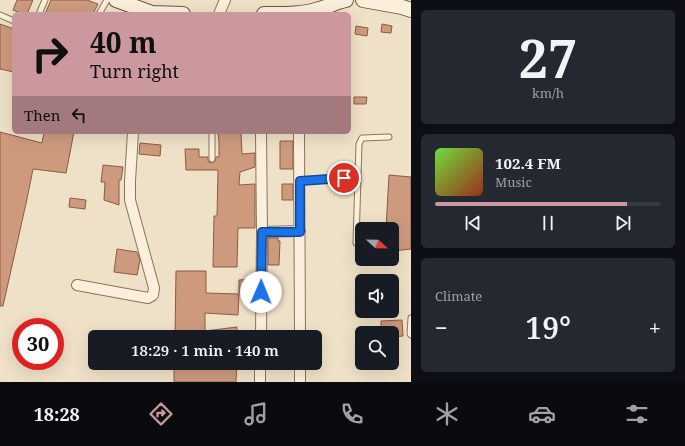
<!DOCTYPE html>
<html lang="en">
<head>
<meta charset="utf-8">
<style>
  body { margin:0; font-family:"Noto Serif",serif; background:#242831; color:#f1f3f6; height:100vh; display:flex; flex-direction:column; font-size:15px; white-space:nowrap }
  * { box-sizing:border-box; margin:0 }
  p { font-size:13px; color:#9ea1a6 }
  .icon { flex:none; width:22px; height:22px; fill:none; stroke:currentColor; stroke-width:2; stroke-linecap:round; stroke-linejoin:round }
  .map { position:relative; flex:1; overflow:hidden }
  .panel { display:flex; flex-direction:column; gap:10px; padding:10px; background:#0d0f14; width:274px }
  .panel>* { flex:none }
  .hud { position:absolute; left:12px; top:12px; width:339px; height:122px; border-radius:6px; box-shadow:0 4px 16px #0002; background:#cb999d; color:#111; overflow:hidden }
  .needle { width:26px; rotate:112deg }
  .buttons { position:absolute; left:355px; top:222px; display:grid; gap:8px }
  .buttons a { display:grid; place-items:center; width:44px; height:44px; border-radius:6px; background:#171b24; box-shadow:0 4px 16px #0002; font-size:20px }
  .speed { position:absolute; left:12px; top:318px; display:flex; gap:8px; font-size:20px; font-weight:700; text-align:center }
  .speed>* { display:grid; place-content:center; width:52px; height:52px; border-radius:50%; background:#171b24; box-shadow:0 4px 16px #0002; line-height:1 }
  .speed .limit { border:6px solid #d22; background:#fff; color:#111 }
  .pin { position:absolute; display:grid; place-items:center; width:34px; height:34px; color:#fff; margin:-17px; border:2px solid #fff; border-radius:50%; box-shadow:0 1px 4px #0007 }
  .me { position:absolute; width:44px; margin:-22px; rotate:1deg; stroke-linejoin:round; filter:drop-shadow(0 0 3px #0008) }
  .turn { display:flex; align-items:center; gap:14px; height:84px; padding:0 12px; font-size:18px }
  .turn .icon { width:52px; height:52px; stroke-width:2.5 }
  .turn b { display:block; font-size:28px; line-height:34px }
  .then { display:flex; align-items:center; height:38px; padding:0 12px; background:#0003; gap:8px; font-size:15px }
  .big { font-size:30px; font-weight:600; line-height:1.1 }
  .panel .card { flex:1; display:flex; flex-direction:column; justify-content:center; gap:6px; min-width:0; padding:0 14px; border-radius:6px; background:#242831 }
  .panel .dial { align-items:center; gap:0 }
  .dial b { font-size:52px; line-height:1 }
  .song { display:flex; align-items:center; gap:12px }
  .cover { width:48px; height:48px; border-radius:6px; background:linear-gradient(135deg,hsl(100 70% 55%),hsl(10 70% 35%)) }
  .played { height:4px; border-radius:2px; background:linear-gradient(90deg,#cb999d 85%,#363941 85%) }
  .keys { display:flex; justify-content:space-around; direction:ltr }
  .heat { display:flex; justify-content:space-between; align-items:center; font-size:22px; direction:ltr }
  .trip { position:absolute; left:88px; top:330px; width:234px; height:40px; border-radius:6px; background:#171b24; box-shadow:0 4px 16px #0002; font-weight:600; line-height:40px; text-align:center }
  .menu { display:flex; height:64px; justify-content:space-around; align-items:center; background:#090b0e; color:#9ea1a6 }
  .menu .icon { width:28px; height:28px }
  .menu .selected { color:#cb999d }
  .menu b { font-size:18px; color:#f1f3f6 }
  main { display:flex; flex:1; min-height:0 }
  .map>svg:first-child { display:block }
  .building { fill:#ce9a7d; stroke:#8b5b41 }
  .lines { fill:none; stroke-linecap:round; stroke-linejoin:round }
  .lane-casing { stroke:#8c735c; stroke-width:7 }
  .street-casing { stroke:#8c735c; stroke-width:12 }
  .secondary-casing { stroke:#6e543f; stroke-width:16 }
  .lane { stroke:#faefdb; stroke-width:5 }
  .street { stroke:#faefdb; stroke-width:10 }
  .secondary { stroke:#faefdb; stroke-width:14 }
  .route-casing { stroke:#114b97; stroke-width:10 }
  .route { stroke:#1a73e8; stroke-width:7 }
</style>
</head>
<body>
<main>
<div class="map">
<svg width="411" height="382" viewBox="0 0 411 382">
  <rect width="100%" height="100%" fill="#efe1c7"/>
  <path class="building" d="M17,0h16l-6,14h-4l-10,-4z
    M51,0h36l11,4 -5,10h-48z
    M0,24l14,5v43l-14,-3z
    M382,24l10,2 -1,7 -10,-1z
    M356,26l12,2 -1,8 -12,-2z
    M354,97h13l-1,7h-12z
    M0,132l42,11 2,-11h30l-8,41 -33,-4 -6,30 -24,107h-3z
    M218,132h23l1,22 13,-1v14l-15,5 -1,13 16,-1v44h-17l-1,39h-24l1,-51h3l1,-46h-32l-1,-21h14v8h9v4l2,2h2l3,-2 1,-4h3v-15z
    M280,141h13v28h-13z
    M140,143l21,2 -1,11 -21,-2z
    M103,165l20,2 -2,13h-2v25l-15,-5 1,-18h-4z
    M389,175l22,2v72l-19,2v-22h-6z
    M282,184h11v16h-11z
    M70,198l16,2 -1,9 -16,-2z
    M268,238h10v3h2l-1,24h-11z
    M117,249l20,3 3,8 -3,15 -23,-3z
    M176,271h30v22l33,1 -1,21 -33,-2v18l32,-4v10h-62z
    M255,279v14h-16v-13z
    M402,320l1,16 -11,1v-4h-11v-12z
    M174,363h63l-1,19h-62z"/>
  <g class="lines">
    <g class="lane-casing">
      <path id="lane" d="M39,14l6,-14
        M99,14l8,-14
        M0,15l14,6
        M212,159v-27
        M300,181l58,-4 1,-33 3,-6 27,-1
        M356,243l2,-66
        M411,318l-1,16 1,1"/>
    </g>
    <g class="street-casing">
      <path id="street" d="M219,14l6,-14
        M299,132l1,205
        M262,232l38,-1
        M77,285l71,13 5,-3 1,-7 -24,-88v-19l3,-49
        M261,337l1,-105 -1,-100
        M300,363v19
        M260,382v-19"/>
    </g>
    <g class="secondary-casing">
      <path id="secondary" d="M116,0l36,13 31,1
        M363,0l39,7 9,3
        M264,14c18,0 37,1 55,-5 9,-2 17,-7 27,-9"/>
    </g>
    <use href="#lane" class="lane"/>
    <use href="#street" class="street"/>
    <use href="#secondary" class="secondary"/>
  </g>
  <g class="lines">
    <g class="route-casing">
      <path id="route" d="M261,292l1,-60h38v-51l44,-3"/>
    </g>
    <use href="#route" class="route"/>
  </g>
</svg>
<div class="buttons">
<a><svg class="needle" viewBox="-14 -14 28 28"><path d="M0-13l5 13h-10z" fill="#e53935"/><path d="M0 13l5-13h-10z" fill="#9ea1a6"/></svg></a>
<a><svg class="icon" aria-label="sound" viewBox="0 0 24 24"><path d="M4 9h4l5-4v14l-5-4H4zM17 9q2 3 0 6"/></svg></a>
<a><svg class="icon" aria-label="search" viewBox="0 0 24 24"><circle cx="10" cy="10" r="6"/><path d="M15 15l6 6"/></svg></a>
</div>
<div class="speed"><div class="limit">30</div></div>
<div class="pin" style="left:344px;top:178px;background:#d93025"><svg class="icon" aria-label="arrive" viewBox="0 0 24 24"><path d="M6 21V4h12l-3 4 3 4H6"/></svg></div>
<svg class="me" style="left:261px;top:292px" viewBox="-20 -20 40 40"><circle r="19" fill="#fff"/><path d="M0-13L10 11 0 6-10 11z" fill="#1a73e8"/></svg>
<div class="trip">18:29 · 1 min · 140 m</div>
<div class="hud">
<div class="turn"><svg class="icon" aria-label="right" viewBox="0 0 24 24"><path d="M7 20v-9h11M14 6l5 5-5 5"/></svg><div><b>40 m</b>Turn right</div></div>
<div class="then">Then<svg class="icon" aria-label="left" viewBox="0 0 24 24"><path d="M17 20v-9H6M10 6l-5 5 5 5"/></svg></div>
</div>
</div>
<section class="panel">
<div class="card dial"><b>27</b><p>km/h</p></div>
<div class="card">
<div class="song"><i class="cover"></i><div><b>102.4 FM</b><p>Music</p></div></div>
<div class="played"></div>
<div class="keys"><svg class="icon" aria-label="previous" viewBox="0 0 24 24"><path d="M18 5L8 12l10 7zM5 5v14"/></svg><svg class="icon" aria-label="pause" viewBox="0 0 24 24"><path d="M8 5v14M16 5v14"/></svg><svg class="icon" aria-label="next" viewBox="0 0 24 24"><path d="M6 5l10 7-10 7zM19 5v14"/></svg></div>
</div>
<div class="card"><p>Climate</p>
<div class="heat"><a>−</a><b class="big">19°</b><a>+</a></div>
</div>
</section>
</main>
<nav class="menu">
<b>18:28</b>
<svg class="icon selected" aria-label="directions" viewBox="0 0 24 24"><path d="M12 3l9 9-9 9-9-9zM9 14v-3h6M13 9l2 2-2 2"/></svg>
<svg class="icon" aria-label="music" viewBox="0 0 24 24"><path d="M9 18V5l10-2v13"/><circle cx="6" cy="18" r="3"/><circle cx="16" cy="16" r="3"/></svg>
<svg class="icon" aria-label="phone" viewBox="0 0 24 24"><path d="M5 4h4l2 5-3 2q2 4 5 5l2-3 5 2v4C11 20 4 13 5 4z"/></svg>
<svg class="icon" aria-label="climate" viewBox="0 0 24 24"><path d="M12 3v18M4 7l16 10M4 17L20 7"/></svg>
<svg class="icon" aria-label="car" viewBox="0 0 24 24"><path d="M5 17H2v-5l4-1 3-4h7l3 4 3 1v5h-3M9 17h6M6 11h13"/><circle cx="7" cy="17" r="2"/><circle cx="17" cy="17" r="2"/></svg>
<svg class="icon" aria-label="filters" viewBox="0 0 24 24"><path d="M4 7h16M4 17h16"/><circle cx="9" cy="7" r="2"/><circle cx="15" cy="17" r="2"/></svg>
</nav>
</body>
</html>
